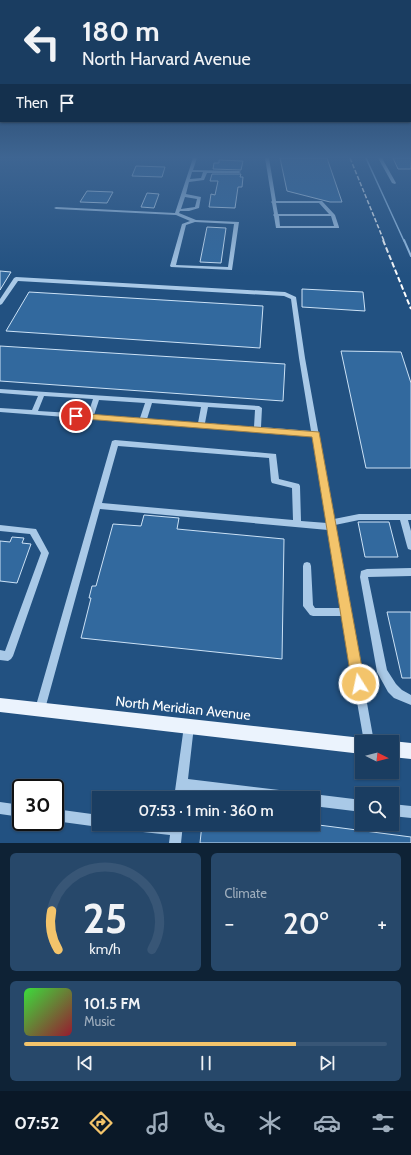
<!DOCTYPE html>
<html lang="en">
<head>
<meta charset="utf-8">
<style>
  body { margin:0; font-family:Cabin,sans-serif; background:#27486a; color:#f1f3f6; height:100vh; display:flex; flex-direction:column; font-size:15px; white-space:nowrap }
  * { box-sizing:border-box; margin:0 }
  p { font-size:13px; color:#9faebd }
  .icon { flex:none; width:22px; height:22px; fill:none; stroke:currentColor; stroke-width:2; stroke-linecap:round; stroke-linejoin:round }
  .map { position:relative; height:843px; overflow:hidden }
  .side { display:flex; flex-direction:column; gap:10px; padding:10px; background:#0e2235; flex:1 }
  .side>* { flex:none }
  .top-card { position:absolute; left:0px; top:0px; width:411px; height:122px; box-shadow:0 1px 3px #0004,0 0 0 1px #385676; background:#1a3d61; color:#f1f3f6; overflow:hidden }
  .needle { width:26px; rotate:96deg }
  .fabs { position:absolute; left:355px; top:735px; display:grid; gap:8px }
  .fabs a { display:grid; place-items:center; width:44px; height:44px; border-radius:0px; background:#1a3d61; box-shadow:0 1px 3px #0004,0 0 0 1px #385676; font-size:20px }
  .speed { position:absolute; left:12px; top:779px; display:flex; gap:8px; font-size:20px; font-weight:700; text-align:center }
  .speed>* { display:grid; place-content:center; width:52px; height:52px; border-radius:50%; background:#1a3d61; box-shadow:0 1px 3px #0004,0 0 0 1px #385676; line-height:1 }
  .speed .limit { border:2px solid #111; border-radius:6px; background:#fff; color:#111 }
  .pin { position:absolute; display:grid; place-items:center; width:34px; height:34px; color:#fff; margin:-17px; border:2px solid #fff; border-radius:50%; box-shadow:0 1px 4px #0007 }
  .me { position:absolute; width:44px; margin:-22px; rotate:350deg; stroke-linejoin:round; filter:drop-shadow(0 0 3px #0008) }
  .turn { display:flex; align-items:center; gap:14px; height:84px; padding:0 16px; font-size:18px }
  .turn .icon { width:52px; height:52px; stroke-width:2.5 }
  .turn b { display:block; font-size:28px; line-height:34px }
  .then { display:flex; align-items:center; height:38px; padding:0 16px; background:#0003; gap:8px; font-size:15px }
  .big { font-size:30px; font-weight:600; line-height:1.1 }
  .side .tile { flex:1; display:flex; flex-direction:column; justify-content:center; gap:6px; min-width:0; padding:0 14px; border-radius:6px; background:#27486a }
  .side .dial { align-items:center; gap:0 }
  .dial svg { height:104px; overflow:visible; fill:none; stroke:#385676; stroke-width:7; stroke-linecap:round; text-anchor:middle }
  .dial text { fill:#f1f3f6; stroke:none }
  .song { display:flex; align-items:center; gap:12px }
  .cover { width:48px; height:48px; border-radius:6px; background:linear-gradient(135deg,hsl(120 70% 55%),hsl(350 70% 35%)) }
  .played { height:4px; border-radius:2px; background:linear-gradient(90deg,#f3c46b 75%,#385676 75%) }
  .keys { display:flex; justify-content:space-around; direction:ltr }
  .heat { display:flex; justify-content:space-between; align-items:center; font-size:22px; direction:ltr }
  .side .tiles { flex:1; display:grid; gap:10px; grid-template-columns:1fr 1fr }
  .tile:last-child { grid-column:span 2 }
  .trip { position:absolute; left:92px; top:791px; width:228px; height:40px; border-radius:0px; background:#1a3d61; box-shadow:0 1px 3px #0004,0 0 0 1px #385676; font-weight:600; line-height:40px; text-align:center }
  .tab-bar { display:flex; height:64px; justify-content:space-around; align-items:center; background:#0a1827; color:#9faebd }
  .tab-bar .icon { width:28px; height:28px }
  .tab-bar .active { color:#f3c46b }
  .tab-bar b { font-size:18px; color:#f1f3f6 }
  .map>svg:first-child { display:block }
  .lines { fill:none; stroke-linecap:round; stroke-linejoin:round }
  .stream-far1 { stroke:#9cc4e9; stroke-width:1.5 }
  .stream { stroke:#9cc4e9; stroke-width:2 }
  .building { fill:#32699e; stroke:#cce2f6 }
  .minor { fill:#a9c9e7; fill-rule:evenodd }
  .major { fill:#ebf3fd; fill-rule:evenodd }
  .rail-far1 { stroke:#fff; stroke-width:1.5; stroke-dasharray:4.5 2; stroke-linecap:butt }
  .rail { stroke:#fff; stroke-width:2; stroke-dasharray:5.5 2.5; stroke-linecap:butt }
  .route { fill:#f3c46b; stroke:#9e7f46 }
  .labels { text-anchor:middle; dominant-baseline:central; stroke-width:4; stroke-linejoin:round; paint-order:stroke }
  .near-street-label { font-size:14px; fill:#fff; stroke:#225181 }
</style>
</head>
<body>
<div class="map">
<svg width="411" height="843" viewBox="0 0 411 843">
  <rect width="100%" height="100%" fill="#225181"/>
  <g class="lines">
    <path class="stream-far1" d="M366,158l38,83"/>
    <path class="stream" d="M404,240l7,16"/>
  </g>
  <path class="building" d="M280,158h47l15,44h-12l-43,-11z
    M393,158h18v11h-13z
    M219,160l24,1 -2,9 -28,-1 1,-6h5z
    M136,166l29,1 -3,10 -30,-1z
    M212,174h29l-1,3h3l-1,10h-4l-3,21 -26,-1 2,-13 4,1 3,-14h-8z
    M87,191l26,1 -6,11 -27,-1z
    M147,193l12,1 -5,14 -13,-1z
    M207,227l19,1 -5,35 -21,-1z
    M0,271l11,1 -11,18z
    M302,289l61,3 2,19 -63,-4z
    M29,292l234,14 -3,42 -254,-17z
    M0,346l285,18 -2,37 -283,-20z
    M341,351l60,1 10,31v85h-45z
    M144,515l35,3 -2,11 107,10 -2,120 -201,-21 10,-40h-2l3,-12h4l17,-62 28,2z
    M358,522h31l9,35h-33z
    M12,537l12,1 -2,5 9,1 -14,39 -17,-2v-40l10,1z
    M387,612h24v66h-9z
    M202,824h109l100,13v6h-211z"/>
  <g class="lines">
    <path class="minor" d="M193,158h4l-4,12 46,1 2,1 -2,1h-32l-3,7 -15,2 -3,12 15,3 -2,11 -10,3h-9l-1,2 17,7 43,2 -7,48 -61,-3 -1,-1 12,-42 8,-3 -14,-6 -120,-6 -2,-1 2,-1 119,6zM192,172h11l-2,6 -11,1zM185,197l12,2 -2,8 -14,2zM195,222l39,2 -6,43 -52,-2 10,-40z
      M265,158h4l7,43h46l13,14 4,12v1h-63l-2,-12 -1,-1 1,-1 -2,-11 -1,-1 1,-1zM276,203h43l10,11h-51zM279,216h52l3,10h-54z
      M378,158h4l14,25 -1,1 -3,-1z
      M16,277l269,15 11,5 9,61 29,161 25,-5h52v6h-3l3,11v19l-3,-1 -1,-3 -7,-26h-41l-24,5 39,217h-10l-22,-126h-29l-3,-1 -7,-9v-40l1,-3 3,-1 3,1 1,3 2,39 2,3h26l-13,-78 -228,-21 -55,200 -1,4 -4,1 -4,-1 -1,-4 77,-268 3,-1 161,14 3,25 20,5 1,2 1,35 26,2 -15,-87 -312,-24v-4l32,2 6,-14 -38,-3v-4l259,17 3,2 -1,19 50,4 -12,-73 -8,-59 -7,-3 -266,-15 -16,23 -2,1v-6l14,-21zM44,396l49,3 -5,15 -50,-3zM99,400l46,3 -5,15 -46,-3zM152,403l49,4 -3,16 -51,-4zM208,407l47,3 -1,17 -49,-4zM118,446l151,12 2,23 1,2 20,5 1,32 -191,-17z
      M0,525l36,4 13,24 -36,103 -2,3 -3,2 -8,-1v-10l5,1 36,-98 -11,-19 -30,-3z
      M411,568v8l-43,1 19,93 9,14 6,6 9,5v10l-17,-7 -6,-6 -11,-20 -17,-95 1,-6 6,-2z
      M189,721l4,1 1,4 -6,53 108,13 4,2 2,4h-52l-63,-8 -1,8h-12l10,-72 1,-4z
      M313,794l49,6v12l-49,-6v-8h-5l1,-2z
      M0,802l21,3v12l-21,-3z
      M392,804l19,2v12l-19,-2z
      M55,809l44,6v9h5l-5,3 -44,-6z
      M119,824h64l-2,19h-12l1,-8 -45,-5 -4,-2z"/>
    <path class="major" d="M0,698l362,40 6,4h-6v12l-362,-42z
      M392,741l19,2v16l-19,-2v-15h-2z"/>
    <path class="rail-far1" d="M350,158l34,83"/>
    <path class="rail" d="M383,240l28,69"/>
  </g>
  <linearGradient id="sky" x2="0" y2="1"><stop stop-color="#132d47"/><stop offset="0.57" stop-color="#3e6592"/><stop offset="1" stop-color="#3e6592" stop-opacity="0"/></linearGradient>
  <rect width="411" height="276" fill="url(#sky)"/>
  <path class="route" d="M76,413l243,19 46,252 -1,5 -5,2 -5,-2 -2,-5 -40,-247 -239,-19 -2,-2z"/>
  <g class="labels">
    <g class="near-street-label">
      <text transform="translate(183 708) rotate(6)">North Meridian Avenue</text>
    </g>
  </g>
</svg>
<div class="fabs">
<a><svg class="needle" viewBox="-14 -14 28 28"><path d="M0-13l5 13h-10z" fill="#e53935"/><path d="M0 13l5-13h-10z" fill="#9faebd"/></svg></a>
<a><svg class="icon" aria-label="search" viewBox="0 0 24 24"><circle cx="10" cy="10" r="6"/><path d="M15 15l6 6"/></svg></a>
</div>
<div class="speed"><div class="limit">30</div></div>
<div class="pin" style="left:76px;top:416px;background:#d93025"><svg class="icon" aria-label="arrive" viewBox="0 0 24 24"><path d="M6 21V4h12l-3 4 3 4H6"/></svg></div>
<svg class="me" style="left:359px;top:684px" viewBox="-20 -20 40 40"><circle r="17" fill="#f3c46b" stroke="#fff" stroke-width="3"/><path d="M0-11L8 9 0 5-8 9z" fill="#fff"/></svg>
<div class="trip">07:53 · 1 min · 360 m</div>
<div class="top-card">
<div class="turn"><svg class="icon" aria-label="left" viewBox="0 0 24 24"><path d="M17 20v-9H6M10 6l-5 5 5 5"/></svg><div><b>180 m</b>North Harvard Avenue</div></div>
<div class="then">Then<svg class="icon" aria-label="arrive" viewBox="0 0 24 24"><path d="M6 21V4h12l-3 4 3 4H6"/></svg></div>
</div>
</div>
<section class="side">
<div class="tiles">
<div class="tile dial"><svg viewBox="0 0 100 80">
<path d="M14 69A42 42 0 1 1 86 69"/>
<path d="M14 69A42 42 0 0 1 9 39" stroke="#f3c46b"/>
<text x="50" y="56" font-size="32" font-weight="700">25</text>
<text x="50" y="72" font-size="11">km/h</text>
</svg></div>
<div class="tile"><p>Climate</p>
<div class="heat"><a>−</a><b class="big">20°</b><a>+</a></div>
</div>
<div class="tile">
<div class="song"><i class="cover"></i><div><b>101.5 FM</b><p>Music</p></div></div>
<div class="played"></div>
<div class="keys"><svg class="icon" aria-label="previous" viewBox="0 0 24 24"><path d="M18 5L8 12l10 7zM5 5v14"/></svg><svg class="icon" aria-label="pause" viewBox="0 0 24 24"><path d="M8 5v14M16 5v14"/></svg><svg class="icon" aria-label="next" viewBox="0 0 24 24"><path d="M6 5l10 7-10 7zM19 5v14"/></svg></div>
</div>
</div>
</section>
<nav class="tab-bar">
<b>07:52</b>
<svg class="icon active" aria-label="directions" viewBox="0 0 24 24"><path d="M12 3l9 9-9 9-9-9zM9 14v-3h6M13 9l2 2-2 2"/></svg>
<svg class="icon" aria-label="music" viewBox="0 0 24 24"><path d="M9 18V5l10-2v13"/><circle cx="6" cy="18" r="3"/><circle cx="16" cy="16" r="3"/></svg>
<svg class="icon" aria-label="phone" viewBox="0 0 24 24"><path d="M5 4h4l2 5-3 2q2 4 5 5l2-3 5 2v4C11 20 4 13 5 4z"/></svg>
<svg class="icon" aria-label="climate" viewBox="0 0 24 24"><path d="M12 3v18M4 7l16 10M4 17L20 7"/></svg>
<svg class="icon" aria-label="car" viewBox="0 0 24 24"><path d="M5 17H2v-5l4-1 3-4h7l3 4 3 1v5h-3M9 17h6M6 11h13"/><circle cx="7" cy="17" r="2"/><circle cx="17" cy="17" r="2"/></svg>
<svg class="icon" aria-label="filters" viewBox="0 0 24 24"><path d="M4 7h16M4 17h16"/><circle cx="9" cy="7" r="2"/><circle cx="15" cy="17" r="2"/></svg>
</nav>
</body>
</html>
